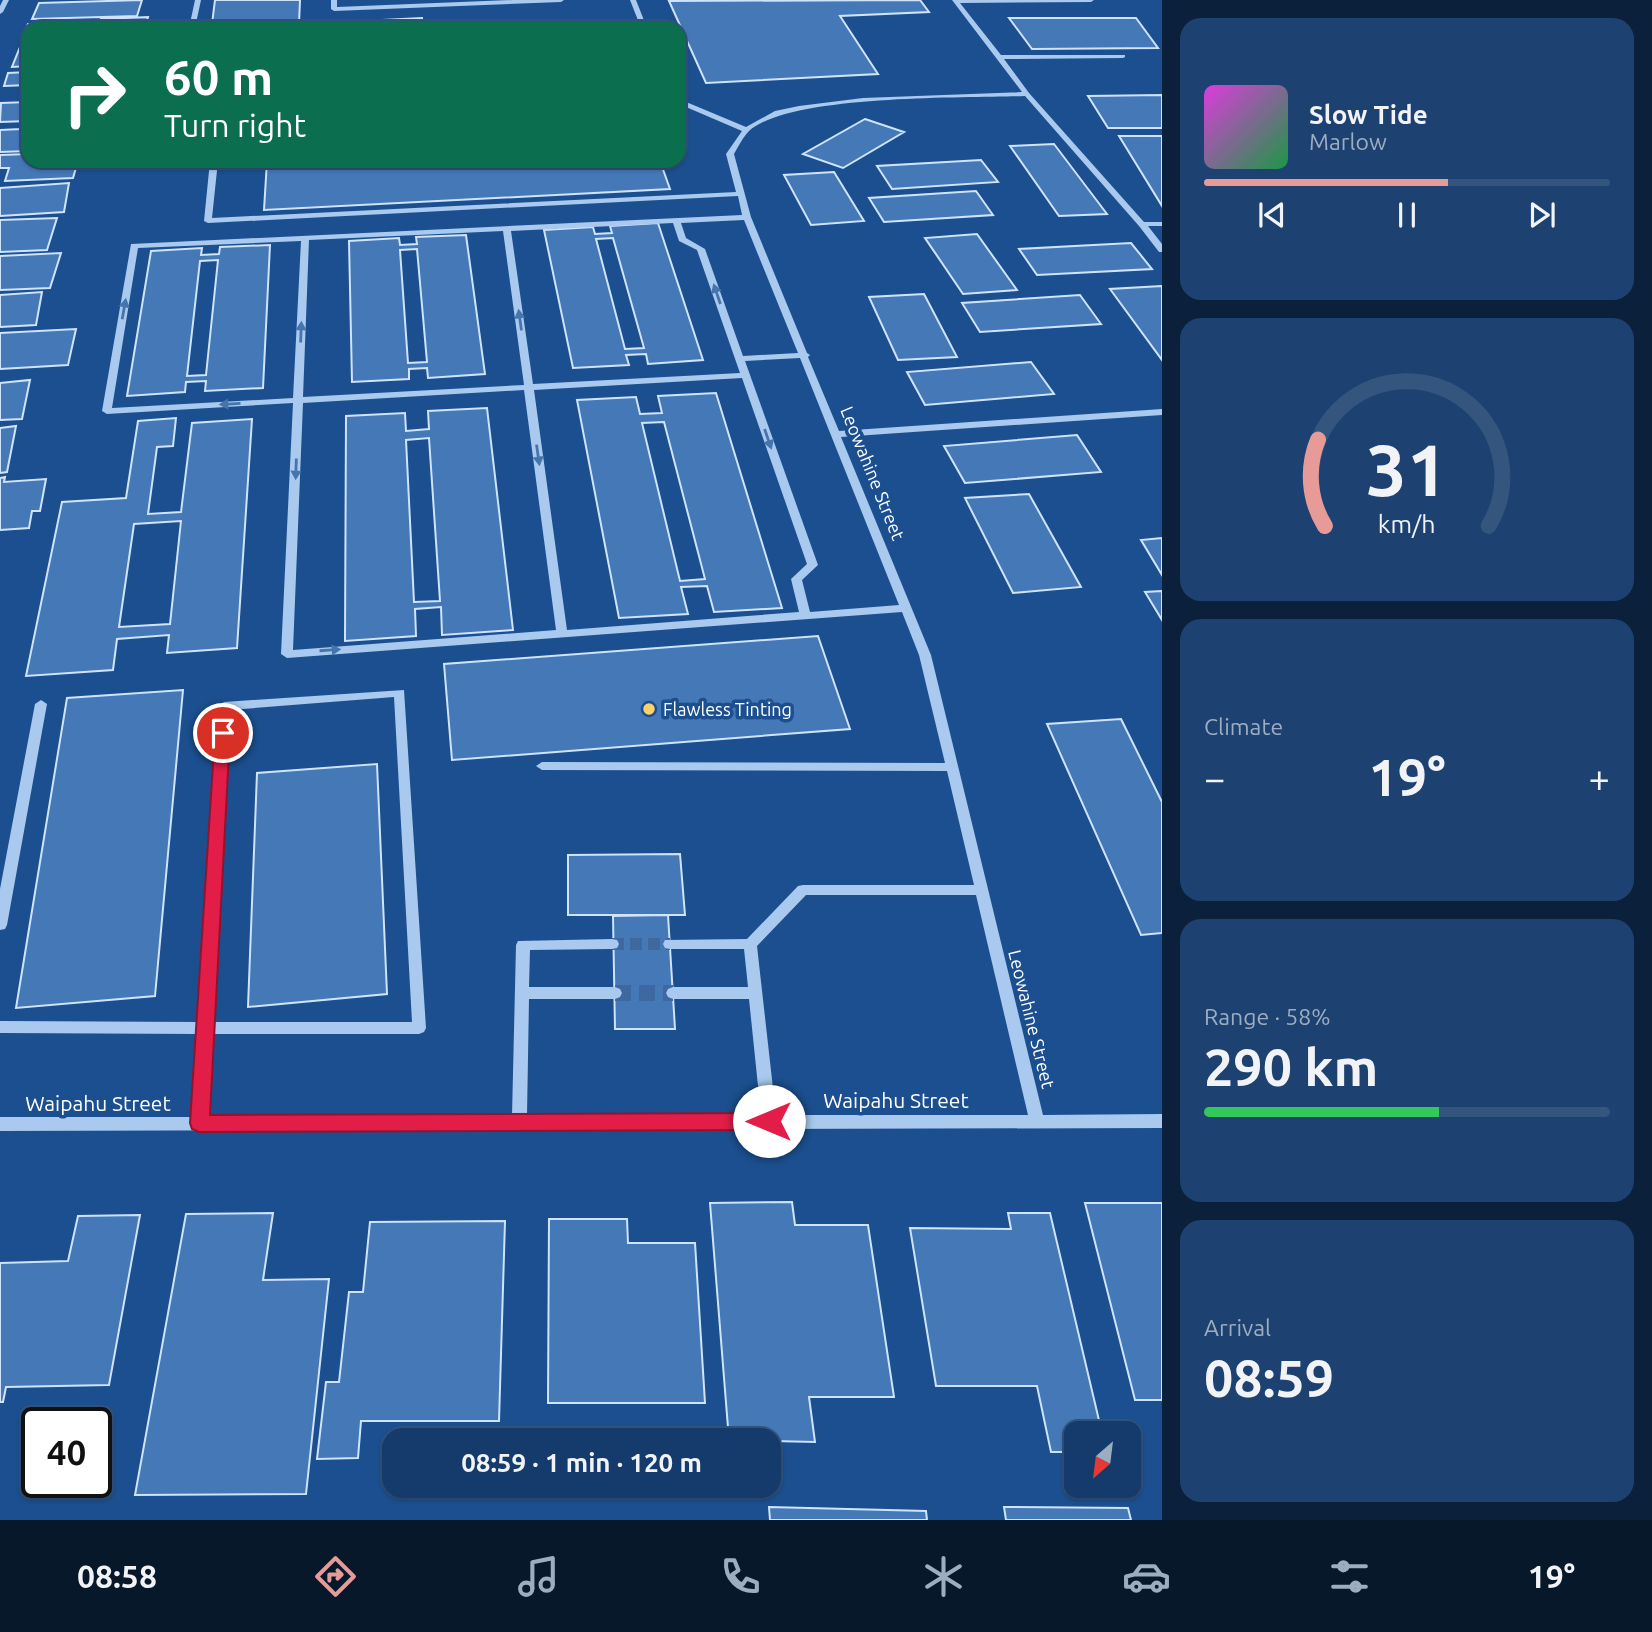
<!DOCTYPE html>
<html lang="en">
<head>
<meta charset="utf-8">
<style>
  body { margin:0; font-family:Ubuntu,sans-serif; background:#1d4271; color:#f1f3f6; height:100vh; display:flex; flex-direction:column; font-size:26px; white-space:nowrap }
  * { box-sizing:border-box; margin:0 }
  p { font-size:23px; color:#9dadc1 }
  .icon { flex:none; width:38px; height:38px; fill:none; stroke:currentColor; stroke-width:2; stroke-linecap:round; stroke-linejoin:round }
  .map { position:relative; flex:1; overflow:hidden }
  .drawer { display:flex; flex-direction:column; gap:18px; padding:18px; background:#0b203b; width:490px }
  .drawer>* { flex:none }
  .guide { position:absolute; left:21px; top:21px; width:665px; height:147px; border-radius:21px; box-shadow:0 2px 5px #0004,0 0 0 2px #33557e; background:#0b6e4f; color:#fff; overflow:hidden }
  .needle { width:46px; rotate:208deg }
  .buttons { position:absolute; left:1064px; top:1421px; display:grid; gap:14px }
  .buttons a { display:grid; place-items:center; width:77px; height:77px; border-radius:14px; background:#143b6b; box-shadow:0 2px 5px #0004,0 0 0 2px #33557e; font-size:35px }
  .speed { position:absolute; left:21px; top:1407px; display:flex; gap:14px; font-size:35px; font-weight:700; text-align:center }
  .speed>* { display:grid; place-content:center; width:91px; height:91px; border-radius:50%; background:#143b6b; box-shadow:0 2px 5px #0004,0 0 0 2px #33557e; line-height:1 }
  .speed .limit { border:4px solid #111; border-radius:10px; background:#fff; color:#111 }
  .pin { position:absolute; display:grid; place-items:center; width:60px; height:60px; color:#fff; margin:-30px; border:4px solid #fff; border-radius:50%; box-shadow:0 2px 7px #0007 }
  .me { position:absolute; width:77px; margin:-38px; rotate:270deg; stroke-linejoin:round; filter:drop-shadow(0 0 5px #0008) }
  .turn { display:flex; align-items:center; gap:24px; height:147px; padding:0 28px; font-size:32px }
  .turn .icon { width:91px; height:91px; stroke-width:2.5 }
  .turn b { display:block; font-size:49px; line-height:60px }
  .big { font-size:52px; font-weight:700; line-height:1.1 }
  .drawer .tile { flex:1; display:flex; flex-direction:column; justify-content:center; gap:10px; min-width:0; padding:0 24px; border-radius:21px; background:#1d4271 }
  .drawer .dial { align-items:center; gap:0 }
  .dial svg { height:182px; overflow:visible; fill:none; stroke:#33557e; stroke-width:7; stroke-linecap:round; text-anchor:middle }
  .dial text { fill:#f1f3f6; stroke:none }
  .song { display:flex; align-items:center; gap:21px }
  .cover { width:84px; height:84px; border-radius:10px; background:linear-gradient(135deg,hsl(300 70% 55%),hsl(140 70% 35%)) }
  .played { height:7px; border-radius:4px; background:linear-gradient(90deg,#e69b98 60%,#33557e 60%) }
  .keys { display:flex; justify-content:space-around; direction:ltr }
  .heat { display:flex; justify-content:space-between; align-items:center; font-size:38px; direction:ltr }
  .charge { height:10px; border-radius:5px; background:linear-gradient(90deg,#34c759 58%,#33557e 0) }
  .trip { position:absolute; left:382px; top:1428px; width:399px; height:70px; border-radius:21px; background:#143b6b; box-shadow:0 2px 5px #0004,0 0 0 2px #33557e; font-weight:700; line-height:70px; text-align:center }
  .tabs { display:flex; height:112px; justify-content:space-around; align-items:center; background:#08182b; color:#9dadc1 }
  .tabs .icon { width:49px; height:49px }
  .tabs .on { color:#e69b98 }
  .tabs b { font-size:32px; color:#f1f3f6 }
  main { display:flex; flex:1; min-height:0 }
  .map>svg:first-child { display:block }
  .building { fill:#4478b7; stroke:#cfe3fa; stroke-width:2; fill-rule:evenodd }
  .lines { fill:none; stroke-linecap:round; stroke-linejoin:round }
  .minor-tunnel-far1 { stroke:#3d69a0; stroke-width:12; stroke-dasharray:12 6; stroke-linecap:butt }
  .minor-tunnel { stroke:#3d69a0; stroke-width:16; stroke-dasharray:16 8; stroke-linecap:butt }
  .minor { fill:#a9c9ee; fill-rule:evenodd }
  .oneway { fill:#4674ac }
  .route { fill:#e11d48; stroke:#92132f; stroke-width:2 }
  .poi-dot { fill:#ffd166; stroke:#1b4f8f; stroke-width:2.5 }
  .labels { text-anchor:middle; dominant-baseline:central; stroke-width:7; stroke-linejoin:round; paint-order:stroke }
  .street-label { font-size:18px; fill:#fff; stroke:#1b4f8f }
  .poi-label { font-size:18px; fill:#fff; stroke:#1b4f8f; text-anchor:start }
  .near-street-label { font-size:21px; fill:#fff; stroke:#1b4f8f }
</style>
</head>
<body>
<main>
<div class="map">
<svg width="1162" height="1520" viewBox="0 0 1162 1520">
  <rect width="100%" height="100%" fill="#1b4f8f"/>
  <path class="building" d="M142,0l-5,16 -105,3 7,-16z
    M215,0h85l-1,24 123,-6 1,10h-219l1,-3 7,-1z
    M920,0l9,12 -89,4 38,58 -172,9 -37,-82z
    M148,17l-3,11h-117v8h-6l6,-12 70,2 3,-7z
    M1009,18h127l22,30 -126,1z
    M20,47h8v19l-16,1z
    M28,72v13l-24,1 4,-13z
    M1162,95v33h-54l-20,-32z
    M28,102v19l-28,1 1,-19z
    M865,119l39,13 -61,36 -40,-14z
    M23,125h5v26l-28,1v-22l21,-1z
    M1119,136h43v70z
    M1054,144l53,70 -48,2 -49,-70z
    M28,154v7h50l-5,17 -68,3 4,-13h-9v-13z
    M981,160l17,22 -106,7 -15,-23z
    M267,161h393l10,28 -406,21z
    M834,172l30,49 -53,4 -27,-50z
    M69,183l-5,29 -64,4v-28z
    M976,191l17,24 -109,7 -15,-24z
    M57,218l-10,32 -47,2v-32z
    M658,223l45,137 -55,4 -2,-10 -20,1 3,10 -56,3 -29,-138 49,-3 2,7 17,-1 -2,-7zM613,238l31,110 -19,1 -29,-110z
    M977,234l40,56 -54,4 -38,-56z
    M466,235l19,139 -57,4 -1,-10 -18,1v10l-57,3 -3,-141 50,-3 1,7 17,-1 -1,-7zM417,249l10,113 -19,1 -8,-113z
    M1131,243l21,26 -115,6 -18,-26z
    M270,245l-7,143 -58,3 1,-10 -20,1 -1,10 -58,4 24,-145 51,-3 -1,7 18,-1 1,-7zM218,260l-12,115 -19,1 13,-115z
    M61,253l-11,35 -50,2v-34z
    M1162,286v74l-52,-71z
    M42,292l-6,33 -36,2v-32z
    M924,294l33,63 -59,3 -29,-63z
    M1080,295l21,29 -121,8 -18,-29z
    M76,329l-8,36 -68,4v-36z
    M1031,362l23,32 -129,11 -18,-33z
    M30,380l-8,39 -22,1v-37z
    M716,393l66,215 -68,4 -7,-26 -26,1 7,27 -69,4 -42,-218 59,-3 4,17 22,-1 -4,-17zM664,422l41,157 -25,2 -38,-158z
    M487,408l26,222 -71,5 -1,-28 -26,2 1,27 -71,5 1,-225 59,-3 1,18 23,-2 -1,-18zM429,438l11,163 -26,1 -8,-162z
    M176,418l-3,28 -16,1 -9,67 33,-2 11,-89 60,-4 -15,229 -70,5 2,-18 -52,4 -4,31 -87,6 36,-174 64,-4 12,-77zM181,521l-11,103 -51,3 15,-103z
    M16,426l-9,46 -7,1v-45z
    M1077,435l24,37 -136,11 -21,-37z
    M5,477l-1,5 42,-3 -6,32h-8l-3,17 -29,2v-52z
    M1029,494l52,93 -68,6 -48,-95z
    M1162,538v37l-21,-35z
    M1162,591v29l-17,-28z
    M818,636l32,93 -398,31 -8,-96z
    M183,690l-28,306 -139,12 51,-310z
    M1121,719l41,83v131l-21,2 -94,-211z
    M377,764l10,230 -139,13 9,-234z
    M680,854l5,61h-117v-60z
    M668,915l7,114h-60l-2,-113z
    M792,1202l3,23h73l26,172h-85l6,45 -86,-2 -19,-237z
    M1085,1203h77v197h-27z
    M273,1213l-10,67 66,-1 -23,215 -171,1 51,-281z
    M1008,1213h42l52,220h-26v19h-25l-14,-66h-101l-26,-158 101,1z
    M140,1215l-31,170 -103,2 -3,15h-3v-139l68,-2 10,-45z
    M549,1219h78l1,24h67l10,160h-157z
    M505,1221l-6,200h-138l-3,37 -41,1 9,-77h13l10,-90h14l7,-70z
    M769,1507l157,4 1,9h-157z
    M1004,1507l124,1 3,12h-125z"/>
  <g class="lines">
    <path class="minor-tunnel-far1" d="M612,944h58"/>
    <path class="minor-tunnel" d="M615,993h58"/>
    <path class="minor" d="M3,0h6l-6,12 -3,2v-8z
      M195,0h6l-6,28h-6z
      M331,0h6v7l176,-7h51l-3,2 -227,9 -3,-2z
      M630,0h6l11,28h-6z
      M952,0h142l-3,2 -131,1 41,52h124v2l-2,1 -119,1 25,34 115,129h18v4h-14l14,18v8h-3l-20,-26 -114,-130c-59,2 -235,-2 -276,35 -6,6 -11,16 -15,23l17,63 56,136 3,2 -2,2 31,74 323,-22v6l-321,22 90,218 112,460 119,-1v14l-1162,3v-14h192l5,-83 -197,-1v-12l198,1 20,-316 6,-4 180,-12 22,338 -2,4 -5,2h-207l-5,83 305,-1 4,-171 2,-4 94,-2 5,1 2,4 -2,4 -5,1 -82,1 -1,37h86l5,2 2,4 -2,4 -5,2h-86l-2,117 234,-1 -12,-116h-76l-5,-2 -2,-4 2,-4 5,-2h75l-4,-38h-74l-5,-1 -2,-4 2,-4 82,-1 51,-53 5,-1h171l-27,-114 -405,-1 -6,-4 6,-4 403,1 -26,-108 -17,-43 -615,46 -6,-4 12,-251 -186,11 -5,-3 29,-167 611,-29 -4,-19 -530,27 -4,-2 6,-60h8l-6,57 524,-26 -10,-38 16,-23 -63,-27v-5l67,28 29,-16 24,-5 64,-8 159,-6zM744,220l54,133 -55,3 -38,-107 -19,-11 -5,-15zM673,223l6,18 18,9 43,123 -207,11 -22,-153zM503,231l21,154 -221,12 6,-157zM301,241l-8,157 -181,10 26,-160zM800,358l99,247 -89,7 -8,-32 16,-15 -73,-204zM742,378l65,186 -16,15 8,33 -232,18 -33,-240zM524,390l32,240 -263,20 10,-247zM394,697l18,325h-199l17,-312zM806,895h170l52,220h-252l-19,-169z
      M41,700l6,4 -40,221 -2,4 -5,1v-41l35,-185z"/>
  </g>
  <defs><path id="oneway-solid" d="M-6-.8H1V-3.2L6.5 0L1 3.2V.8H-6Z" transform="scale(1.75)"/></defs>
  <g class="oneway">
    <use href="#oneway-solid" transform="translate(717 294) rotate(-109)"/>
    <use href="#oneway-solid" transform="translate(124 309) rotate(-80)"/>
    <use href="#oneway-solid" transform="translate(520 320) rotate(-98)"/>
    <use href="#oneway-solid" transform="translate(301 332) rotate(-88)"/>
    <use href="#oneway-solid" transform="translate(230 404) rotate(177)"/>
    <use href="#oneway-solid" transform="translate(768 439) rotate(71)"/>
    <use href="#oneway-solid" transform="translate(538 455) rotate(82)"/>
    <use href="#oneway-solid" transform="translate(296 469) rotate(92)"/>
    <use href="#oneway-solid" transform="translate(330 650) rotate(-4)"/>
  </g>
  <path class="route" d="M223,727l7,6 -20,382 559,-2 7,2 3,6 -3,6 -7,3 -570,2 -7,-3 -2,-6 25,-390z"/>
  <circle class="poi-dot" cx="649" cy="709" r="7"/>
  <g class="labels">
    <g class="street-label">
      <text transform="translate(873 473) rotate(68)">Leowahine Street</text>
      <text transform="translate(1032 1019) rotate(76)">Leowahine Street</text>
    </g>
    <g class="poi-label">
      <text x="663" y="709">Flawless Tinting</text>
    </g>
    <g class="near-street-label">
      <text x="896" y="1100">Waipahu Street</text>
      <text x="98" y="1103">Waipahu Street</text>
    </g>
  </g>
</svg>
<div class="buttons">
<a><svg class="needle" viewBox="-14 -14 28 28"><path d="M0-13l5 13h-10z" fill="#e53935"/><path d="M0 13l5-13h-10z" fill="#9dadc1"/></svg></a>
</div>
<div class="speed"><div class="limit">40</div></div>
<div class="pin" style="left:223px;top:733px;background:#d93025"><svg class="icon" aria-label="arrive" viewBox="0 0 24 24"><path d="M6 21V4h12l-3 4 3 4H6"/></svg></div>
<svg class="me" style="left:769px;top:1121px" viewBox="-20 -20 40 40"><circle r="19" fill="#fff"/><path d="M0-13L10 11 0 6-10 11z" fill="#e11d48"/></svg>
<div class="trip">08:59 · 1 min · 120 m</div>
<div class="guide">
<div class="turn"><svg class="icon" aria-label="right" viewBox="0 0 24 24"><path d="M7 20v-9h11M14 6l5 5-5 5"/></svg><div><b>60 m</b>Turn right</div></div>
</div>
</div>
<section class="drawer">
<div class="tile">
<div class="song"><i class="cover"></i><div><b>Slow Tide</b><p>Marlow</p></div></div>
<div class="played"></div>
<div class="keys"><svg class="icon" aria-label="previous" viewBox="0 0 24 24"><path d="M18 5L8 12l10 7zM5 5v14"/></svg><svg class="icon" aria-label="pause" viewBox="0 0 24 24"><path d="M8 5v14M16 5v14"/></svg><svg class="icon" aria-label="next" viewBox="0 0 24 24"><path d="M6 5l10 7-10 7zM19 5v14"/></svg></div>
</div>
<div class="tile dial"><svg viewBox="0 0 100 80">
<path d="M14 69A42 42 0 1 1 86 69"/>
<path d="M14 69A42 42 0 0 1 11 31" stroke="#e69b98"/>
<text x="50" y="56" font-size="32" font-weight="700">31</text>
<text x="50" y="72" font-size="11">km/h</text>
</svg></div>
<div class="tile"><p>Climate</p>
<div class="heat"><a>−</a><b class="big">19°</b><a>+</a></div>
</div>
<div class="tile"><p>Range · 58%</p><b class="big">290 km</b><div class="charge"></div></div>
<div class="tile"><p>Arrival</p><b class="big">08:59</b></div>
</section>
</main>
<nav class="tabs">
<b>08:58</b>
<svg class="icon on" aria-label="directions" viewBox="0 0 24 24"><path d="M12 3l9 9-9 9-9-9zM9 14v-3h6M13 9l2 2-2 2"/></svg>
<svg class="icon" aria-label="music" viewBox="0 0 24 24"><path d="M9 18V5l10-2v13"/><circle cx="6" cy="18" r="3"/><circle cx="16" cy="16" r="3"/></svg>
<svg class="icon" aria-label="phone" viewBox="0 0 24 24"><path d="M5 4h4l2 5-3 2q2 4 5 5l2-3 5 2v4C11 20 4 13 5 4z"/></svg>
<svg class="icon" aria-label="climate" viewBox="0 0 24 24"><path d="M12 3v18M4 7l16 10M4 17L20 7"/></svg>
<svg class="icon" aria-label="car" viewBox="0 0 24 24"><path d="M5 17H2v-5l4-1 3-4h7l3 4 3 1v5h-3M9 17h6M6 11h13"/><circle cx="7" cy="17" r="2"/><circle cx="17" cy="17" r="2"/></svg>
<svg class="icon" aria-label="filters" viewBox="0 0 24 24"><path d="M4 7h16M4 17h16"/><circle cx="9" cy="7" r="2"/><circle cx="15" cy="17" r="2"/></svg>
<b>19°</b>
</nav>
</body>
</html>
